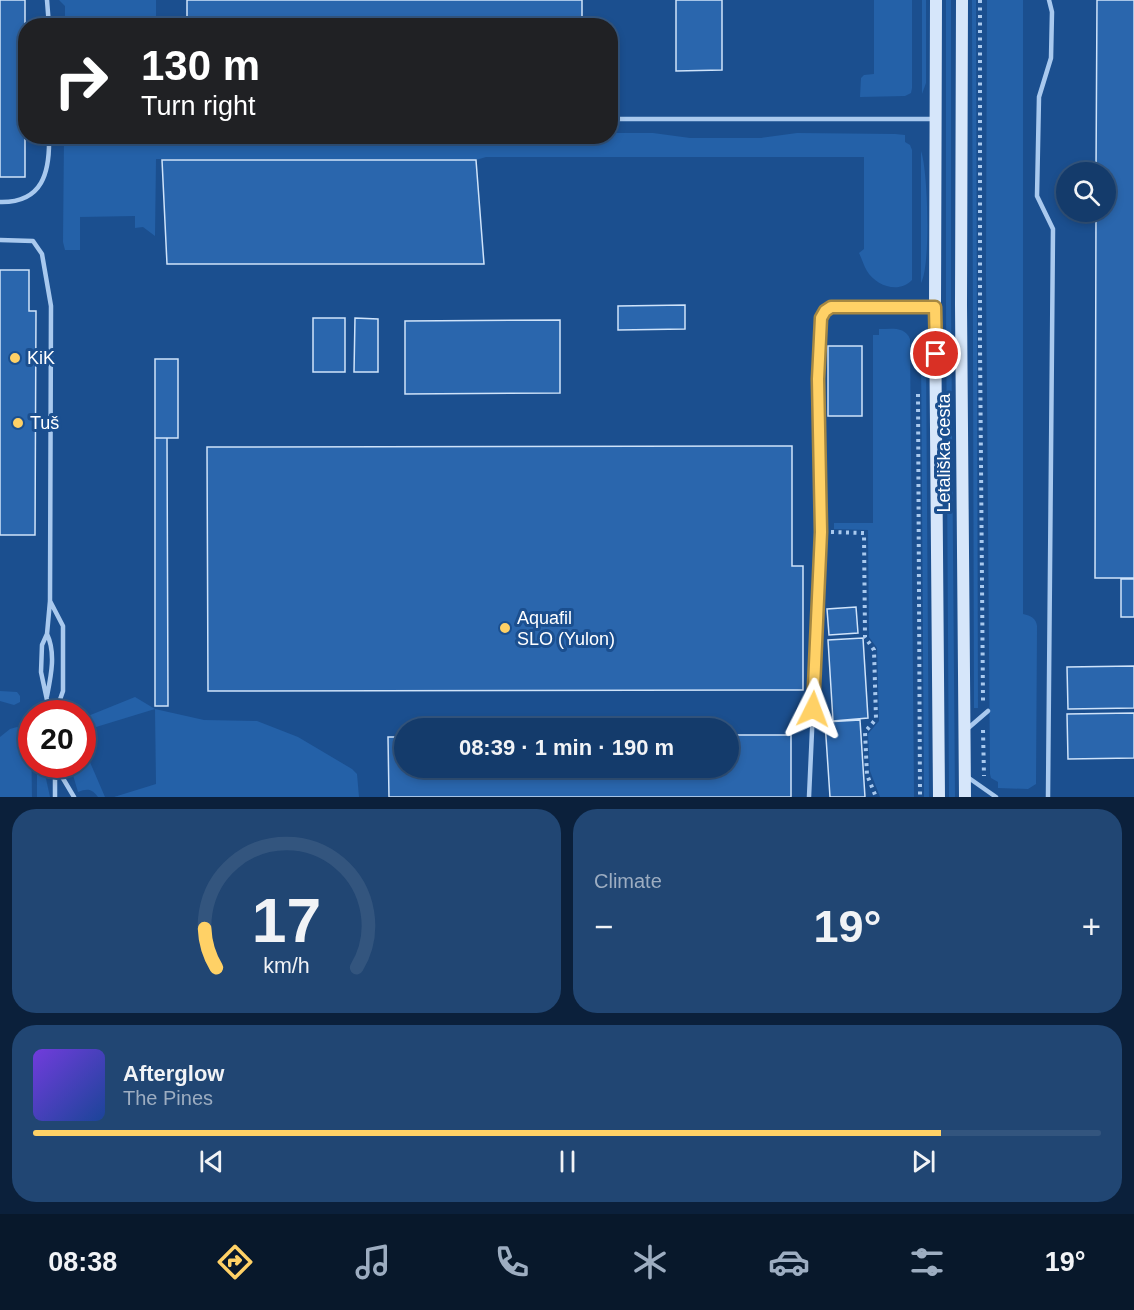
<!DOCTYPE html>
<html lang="en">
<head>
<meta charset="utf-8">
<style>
  body { margin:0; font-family:Arial,sans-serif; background:#214673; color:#f1f3f6; height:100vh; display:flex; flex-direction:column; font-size:22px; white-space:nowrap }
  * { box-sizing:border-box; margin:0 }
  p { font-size:20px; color:#9dadc1 }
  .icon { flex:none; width:33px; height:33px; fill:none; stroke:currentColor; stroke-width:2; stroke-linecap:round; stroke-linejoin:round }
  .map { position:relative; height:797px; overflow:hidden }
  .side { display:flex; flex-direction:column; gap:12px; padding:12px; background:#0b203b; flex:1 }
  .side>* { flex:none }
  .guide { position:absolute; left:18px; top:18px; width:600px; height:126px; border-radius:24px; box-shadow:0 3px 9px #0003,0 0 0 2px #33557e; background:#202124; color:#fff; overflow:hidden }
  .controls { position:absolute; left:1056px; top:162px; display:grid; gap:12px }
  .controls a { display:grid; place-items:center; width:60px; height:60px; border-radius:50%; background:#143b6b; box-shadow:0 3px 9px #0003,0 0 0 2px #33557e; font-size:30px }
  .speed { position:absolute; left:18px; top:700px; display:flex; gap:12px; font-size:30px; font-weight:700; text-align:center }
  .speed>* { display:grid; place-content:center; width:78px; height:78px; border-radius:50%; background:#143b6b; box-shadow:0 3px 9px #0003,0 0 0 2px #33557e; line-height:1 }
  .speed .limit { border:9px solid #d22; background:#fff; color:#111 }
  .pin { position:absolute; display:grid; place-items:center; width:51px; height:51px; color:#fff; margin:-26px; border:3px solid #fff; border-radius:50%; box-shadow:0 2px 6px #0007 }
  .me { position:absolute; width:66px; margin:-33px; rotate:3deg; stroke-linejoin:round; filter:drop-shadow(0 0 4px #0008) }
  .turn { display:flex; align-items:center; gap:21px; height:126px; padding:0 24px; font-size:27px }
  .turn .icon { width:78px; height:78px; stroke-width:2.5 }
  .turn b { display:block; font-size:42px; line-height:51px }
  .big { font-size:45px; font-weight:800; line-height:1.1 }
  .side .card { flex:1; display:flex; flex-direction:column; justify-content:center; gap:9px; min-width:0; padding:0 21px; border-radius:24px; background:#214673 }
  .side .dial { align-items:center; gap:0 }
  .dial svg { height:156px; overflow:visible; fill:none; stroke:#33557e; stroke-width:7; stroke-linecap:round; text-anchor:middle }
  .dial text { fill:#f1f3f6; stroke:none }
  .song { display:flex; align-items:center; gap:18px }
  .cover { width:72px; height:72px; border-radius:9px; background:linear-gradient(135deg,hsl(260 70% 55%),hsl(220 70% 35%)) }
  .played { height:6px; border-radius:3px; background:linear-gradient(90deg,#ffd166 85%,#33557e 85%) }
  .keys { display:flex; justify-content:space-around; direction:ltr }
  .heat { display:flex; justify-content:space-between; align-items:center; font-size:33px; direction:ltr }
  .side .tiles { flex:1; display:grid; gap:12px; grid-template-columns:1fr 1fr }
  .card:last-child { grid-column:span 2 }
  .trip { position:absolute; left:394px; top:718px; width:345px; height:60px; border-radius:30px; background:#143b6b; box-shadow:0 3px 9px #0003,0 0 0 2px #33557e; font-weight:800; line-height:60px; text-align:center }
  .menu { display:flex; height:96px; justify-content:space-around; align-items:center; background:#08182b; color:#9dadc1 }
  .menu .icon { width:42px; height:42px }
  .menu .selected { color:#ffd166 }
  .menu b { font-size:27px; color:#f1f3f6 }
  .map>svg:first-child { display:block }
  .green { fill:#2461a8 }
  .building { fill:#2a66ad; stroke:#cfe3fa; stroke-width:1.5 }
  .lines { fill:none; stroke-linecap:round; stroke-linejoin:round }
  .path { stroke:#a9c9ee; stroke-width:4; stroke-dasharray:3 4.5; stroke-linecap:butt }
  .service { stroke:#a9c9ee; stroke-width:4.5 }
  .secondary { stroke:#d6e6fa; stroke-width:12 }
  .route-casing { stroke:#a68842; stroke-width:15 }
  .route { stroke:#ffd166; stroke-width:10 }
  .poi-dot { fill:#ffd166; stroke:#1b4f8f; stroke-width:2 }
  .labels { text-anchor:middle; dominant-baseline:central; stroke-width:6; stroke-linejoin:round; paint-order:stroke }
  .poi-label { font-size:18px; fill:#fff; stroke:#1b4f8f; text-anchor:start }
  .street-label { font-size:18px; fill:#fff; stroke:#1b4f8f }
</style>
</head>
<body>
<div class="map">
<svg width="1134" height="797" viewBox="0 0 1134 797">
  <rect width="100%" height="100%" fill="#1b4f8f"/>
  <path class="green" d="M59,0h97v25h-91v-19z
    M874,0h38v88l-1,5 -6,3 -45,1 1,-19 3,-3 10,-1z
    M922,0h4v83l-4,11z
    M946,0h5v303l4,494h-6l-3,-493z
    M972,0h4l2,708h-4z
    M987,0h36v614c8,2 13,4 14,12l-1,158 -8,5 -30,-1v-6l-7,-4 -1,-4 -4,-502z
    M611,133h42l37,5h71l36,-5 98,1 10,1v7l5,3 2,5v130c-13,14 -36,6 -45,-9 -3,-5 -5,-12 -8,-18l5,-4v-92h-378l-10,3 -320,-1 -1,77 -12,-9 -8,1v-12l-55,1v33h-15l-2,-8 1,-105 546,-1z
    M921,151c7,19 10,114 0,132z
    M879,329c12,0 26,-3 31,10l4,458h-34l-10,-26 -2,-37 11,-13 -2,-73 -8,-11 -1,-107 -34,-1v-6h39v-188h6z
    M921,348h4l1,8 3,441h-5z
    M0,691l17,1 3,4v6l-6,3 -14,-4z
    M135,697l20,12 49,11 53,1 41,16 54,32 5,5 2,23h-245l42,-13 -1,-75 -72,22v-13z
    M17,727l14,8 1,62h-32v-60l10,-8z
    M83,746l22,51h-7c-6,-8 -10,-9 -20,-5l-8,-27h12z
    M37,765h6l7,32h-13z"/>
  <path class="building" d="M0,0h25v177h-25z
    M187,0h395v26h-395z
    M676,0h46v70l-46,1z
    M1097,0h37v578h-39l1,-366h10v-40h-10z
    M162,160h314l8,104h-317z
    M0,270h29v41h7l-1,224h-35z
    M685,305v24l-67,1v-24z
    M313,318h32v54h-32z
    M355,318l23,1v53h-24z
    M560,320v73l-155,1v-73z
    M828,346h34v70h-34z
    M155,359h23v79h-23z
    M155,438h12l1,268h-13z
    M792,446v120h11v124l-595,1 -1,-244z
    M1121,579h13v38h-13z
    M856,607l2,26 -29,2 -2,-26z
    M863,638l5,80 -35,3 -5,-81z
    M1134,666v42l-66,1 -1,-42z
    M1134,713v45l-66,1 -1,-45z
    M860,720l5,77h-35l-5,-75z
    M729,735h62v62h-402l-1,-60h17v31h324z"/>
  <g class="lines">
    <path class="path" d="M980,0v345l3,356
      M918,394l2,403
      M831,532l33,1 1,104 9,13 2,69 -11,13 2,43 9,22
      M983,730l1,46"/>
    <path class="service" d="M47,0l2,26
      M610,119h325
      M0,202c43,1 50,-30 49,-66
      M0,240l33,1 9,13 9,52 -1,295 -3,33 -5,11 -1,27 9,42
      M50,601l13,25v65l-8,23
      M47,634c9,19 4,42 0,62
      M966,730l22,-19
      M55,765l19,32
      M55,765v32
      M966,776l30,21
      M809,797l12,-265 -3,-153 3,-61 4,-7 6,-4h102
      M1048,797l5,-568 -16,-33 2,-99 12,-39 1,-46 -3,-12"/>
    <path class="secondary" d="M936,0l-1,307 4,490
      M962,0l-1,305 4,492"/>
  </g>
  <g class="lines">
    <g class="route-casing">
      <path id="route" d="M813,709l8,-177 -3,-153 3,-61 4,-7 6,-4h104l1,47"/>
    </g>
    <use href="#route" class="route"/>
  </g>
  <g class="poi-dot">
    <circle cx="15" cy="358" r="6"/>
    <circle cx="18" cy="423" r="6"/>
    <circle cx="505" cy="628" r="6"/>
  </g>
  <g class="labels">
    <g class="poi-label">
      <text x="27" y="358">KiK</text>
      <text x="30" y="423">Tuš</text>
      <text x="517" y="618">Aquafil<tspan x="517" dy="21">SLO (Yulon)</tspan></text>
    </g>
    <g class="street-label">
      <text transform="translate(944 453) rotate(-90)">Letališka cesta</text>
    </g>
  </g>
</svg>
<div class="controls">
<a><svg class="icon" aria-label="search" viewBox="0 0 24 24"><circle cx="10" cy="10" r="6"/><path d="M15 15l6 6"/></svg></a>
</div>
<div class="speed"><div class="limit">20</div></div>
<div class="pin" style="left:936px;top:354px;background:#d93025"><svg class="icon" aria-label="arrive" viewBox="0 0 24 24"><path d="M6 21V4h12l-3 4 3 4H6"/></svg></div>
<svg class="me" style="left:813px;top:709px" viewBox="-20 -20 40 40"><path d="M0-17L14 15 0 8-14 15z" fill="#ffd166" stroke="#fff" stroke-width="4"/></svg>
<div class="trip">08:39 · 1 min · 190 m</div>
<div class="guide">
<div class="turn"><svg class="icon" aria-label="right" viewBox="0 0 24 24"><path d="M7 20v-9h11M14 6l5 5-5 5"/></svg><div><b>130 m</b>Turn right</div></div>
</div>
</div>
<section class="side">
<div class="tiles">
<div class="card dial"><svg viewBox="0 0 100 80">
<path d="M14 69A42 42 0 1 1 86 69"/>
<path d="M14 69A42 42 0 0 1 8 49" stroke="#ffd166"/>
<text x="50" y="56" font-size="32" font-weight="700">17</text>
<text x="50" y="72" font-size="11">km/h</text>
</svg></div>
<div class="card"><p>Climate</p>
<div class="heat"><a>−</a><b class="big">19°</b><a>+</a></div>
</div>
<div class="card">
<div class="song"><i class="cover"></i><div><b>Afterglow</b><p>The Pines</p></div></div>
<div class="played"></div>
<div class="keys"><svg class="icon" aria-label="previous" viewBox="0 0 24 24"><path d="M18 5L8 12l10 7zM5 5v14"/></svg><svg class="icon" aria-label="pause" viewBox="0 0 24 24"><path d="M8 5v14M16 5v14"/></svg><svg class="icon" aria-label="next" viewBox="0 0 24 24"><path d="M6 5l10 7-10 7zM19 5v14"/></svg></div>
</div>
</div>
</section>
<nav class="menu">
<b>08:38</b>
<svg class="icon selected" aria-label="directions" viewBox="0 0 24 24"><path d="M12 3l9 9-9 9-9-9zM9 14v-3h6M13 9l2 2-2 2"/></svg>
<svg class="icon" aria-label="music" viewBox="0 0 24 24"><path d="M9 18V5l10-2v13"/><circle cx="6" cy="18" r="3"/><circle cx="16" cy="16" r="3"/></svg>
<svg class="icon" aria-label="phone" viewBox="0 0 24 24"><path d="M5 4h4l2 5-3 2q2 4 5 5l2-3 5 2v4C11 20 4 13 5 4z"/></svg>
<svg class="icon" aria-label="climate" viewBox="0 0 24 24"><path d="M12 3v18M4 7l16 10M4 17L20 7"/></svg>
<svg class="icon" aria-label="car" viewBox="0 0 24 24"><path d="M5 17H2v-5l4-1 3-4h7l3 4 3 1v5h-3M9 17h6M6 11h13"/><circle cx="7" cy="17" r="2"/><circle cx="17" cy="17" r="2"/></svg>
<svg class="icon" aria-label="filters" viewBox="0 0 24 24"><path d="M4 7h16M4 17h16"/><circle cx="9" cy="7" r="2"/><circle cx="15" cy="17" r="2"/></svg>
<b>19°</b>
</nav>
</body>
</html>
